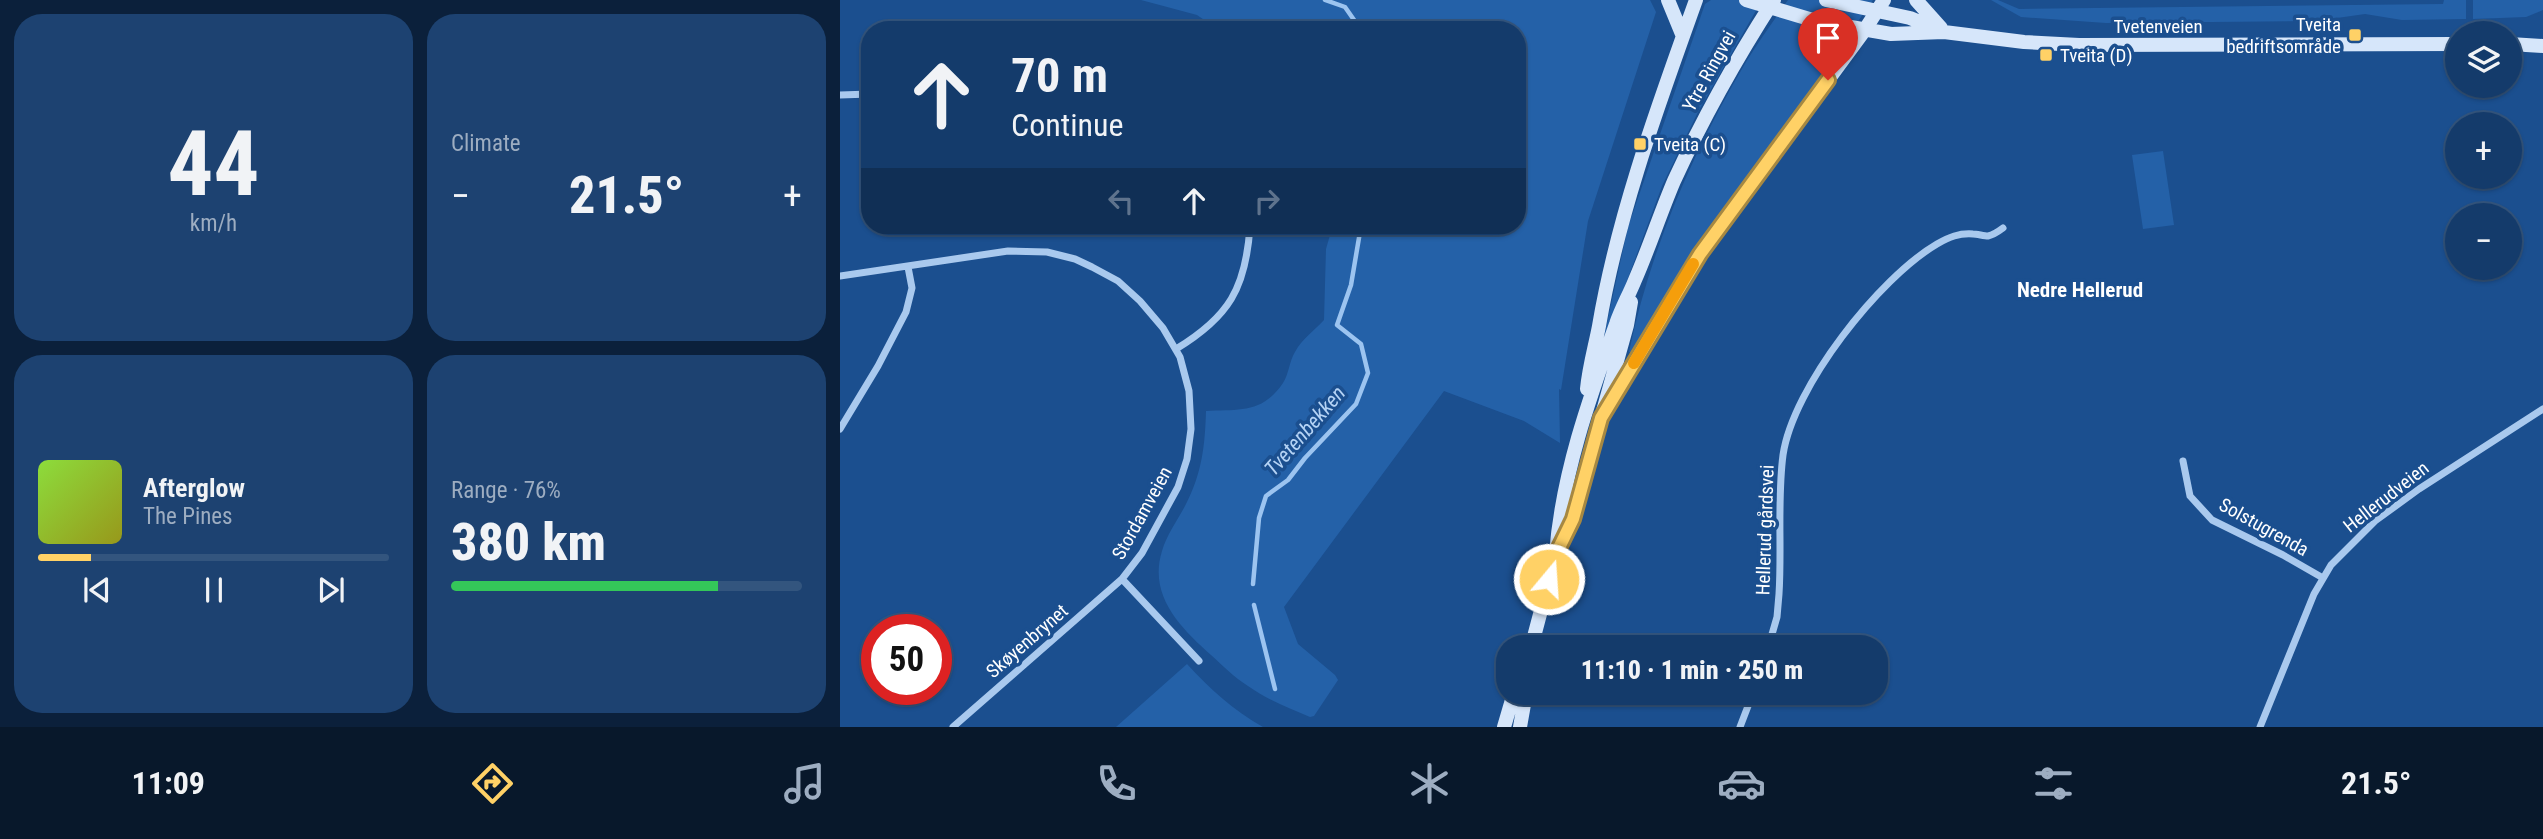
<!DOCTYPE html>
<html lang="en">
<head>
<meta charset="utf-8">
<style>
  body { margin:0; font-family:"Roboto Condensed",sans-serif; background:#1d4271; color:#f1f3f6; height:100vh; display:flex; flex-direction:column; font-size:26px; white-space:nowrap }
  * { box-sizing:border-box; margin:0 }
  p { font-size:23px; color:#9dadc1 }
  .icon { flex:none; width:38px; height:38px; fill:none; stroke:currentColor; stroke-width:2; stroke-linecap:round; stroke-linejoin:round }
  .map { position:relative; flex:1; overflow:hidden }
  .side { display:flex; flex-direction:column; gap:14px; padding:14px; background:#0b203b; width:840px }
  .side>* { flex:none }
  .banner { position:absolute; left:21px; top:21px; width:665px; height:214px; border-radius:28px; box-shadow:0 2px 5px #0004,0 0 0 2px #33557e; background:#143b6b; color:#f1f3f6; overflow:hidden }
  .controls { position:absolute; left:1605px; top:21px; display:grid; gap:14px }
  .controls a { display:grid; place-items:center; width:77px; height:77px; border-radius:50%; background:#143b6b; box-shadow:0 2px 5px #0004,0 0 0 2px #33557e; font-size:35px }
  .speed { position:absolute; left:21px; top:614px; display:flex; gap:14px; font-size:35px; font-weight:700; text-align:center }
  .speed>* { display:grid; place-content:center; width:91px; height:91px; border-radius:50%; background:#143b6b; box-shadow:0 2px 5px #0004,0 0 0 2px #33557e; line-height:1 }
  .speed .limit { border:10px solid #d22; background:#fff; color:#111 }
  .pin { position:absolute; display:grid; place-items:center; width:60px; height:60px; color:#fff; margin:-72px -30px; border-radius:50% 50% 50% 0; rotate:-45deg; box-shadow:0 0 7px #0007 }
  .pin .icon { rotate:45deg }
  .me { position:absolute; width:77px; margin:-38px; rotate:18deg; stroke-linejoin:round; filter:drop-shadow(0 0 5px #0008) }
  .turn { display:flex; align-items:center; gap:24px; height:147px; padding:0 35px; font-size:32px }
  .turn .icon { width:91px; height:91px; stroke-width:2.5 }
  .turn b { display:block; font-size:49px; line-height:60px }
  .lanes { display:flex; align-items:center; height:66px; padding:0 35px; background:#0003; justify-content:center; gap:35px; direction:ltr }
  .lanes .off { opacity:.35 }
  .big { font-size:52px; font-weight:800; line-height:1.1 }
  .side .widget { flex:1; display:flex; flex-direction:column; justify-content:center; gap:10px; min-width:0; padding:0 24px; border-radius:28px; background:#1d4271 }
  .side .dial { align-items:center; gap:0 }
  .dial b { font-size:91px; line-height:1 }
  .song { display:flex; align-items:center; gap:21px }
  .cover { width:84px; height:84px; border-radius:10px; background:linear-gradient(135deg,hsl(90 70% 55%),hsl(60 70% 35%)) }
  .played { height:7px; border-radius:4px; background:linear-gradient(90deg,#ffd166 15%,#33557e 15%) }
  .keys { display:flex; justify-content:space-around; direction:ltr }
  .heat { display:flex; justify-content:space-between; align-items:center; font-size:38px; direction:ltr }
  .charge { height:10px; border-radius:5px; background:linear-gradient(90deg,#34c759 76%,#33557e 0) }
  .side .tiles { flex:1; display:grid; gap:14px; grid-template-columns:repeat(2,1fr) }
  .trip { position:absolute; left:656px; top:635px; width:392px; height:70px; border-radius:28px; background:#143b6b; box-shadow:0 2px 5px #0004,0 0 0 2px #33557e; font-weight:800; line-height:70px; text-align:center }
  .menu { display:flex; height:112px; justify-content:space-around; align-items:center; background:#08182b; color:#9dadc1 }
  .menu .icon { width:49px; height:49px }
  .menu .current { color:#ffd166 }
  .menu b { font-size:32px; color:#f1f3f6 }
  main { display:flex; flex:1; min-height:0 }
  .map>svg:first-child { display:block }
  .green { fill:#2461a8 }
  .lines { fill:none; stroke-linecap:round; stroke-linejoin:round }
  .stream { stroke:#9cc4f0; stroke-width:4.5 }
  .minor { stroke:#a9c9ee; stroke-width:7 }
  .secondary { stroke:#d6e6fa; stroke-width:14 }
  .secondary-bridge { stroke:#d6e6fa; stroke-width:14 }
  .route-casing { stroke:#a68842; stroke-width:18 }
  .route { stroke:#ffd166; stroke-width:12 }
  .slow { stroke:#f59e0b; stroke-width:12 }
  .poi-dot { fill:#ffd166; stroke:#1b4f8f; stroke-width:2.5 }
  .labels { text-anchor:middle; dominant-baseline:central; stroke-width:7; stroke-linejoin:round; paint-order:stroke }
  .poi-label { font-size:19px; fill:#fff; stroke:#1b4f8f; text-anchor:start }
  .street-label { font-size:19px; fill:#fff; stroke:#1b4f8f }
  .neighbourhood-label { font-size:21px; font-weight:bold; fill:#fff; stroke:#1b4f8f }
  .water-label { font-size:21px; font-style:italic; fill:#b5d3f5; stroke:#1b4f8f }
</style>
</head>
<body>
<main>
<section class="side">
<div class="tiles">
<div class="widget dial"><b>44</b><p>km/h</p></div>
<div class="widget"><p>Climate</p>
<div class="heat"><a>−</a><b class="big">21.5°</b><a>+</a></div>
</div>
<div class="widget">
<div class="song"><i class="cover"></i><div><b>Afterglow</b><p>The Pines</p></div></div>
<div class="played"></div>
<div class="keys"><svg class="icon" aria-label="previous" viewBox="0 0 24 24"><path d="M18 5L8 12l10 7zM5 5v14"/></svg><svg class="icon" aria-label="pause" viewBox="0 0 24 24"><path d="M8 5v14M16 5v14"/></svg><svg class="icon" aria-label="next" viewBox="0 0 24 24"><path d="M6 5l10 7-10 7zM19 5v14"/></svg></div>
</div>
<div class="widget"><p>Range · 76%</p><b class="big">380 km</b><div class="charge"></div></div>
</div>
</section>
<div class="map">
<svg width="1703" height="727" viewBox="0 0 1703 727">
  <rect width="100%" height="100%" fill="#1b4f8f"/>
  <path class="green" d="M301,0h509l6,12 -68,209 -27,169 -2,-1 1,54 -36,-22 -80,-30 -160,216 14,37 37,31 3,5 -24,36 -4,1c-21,-9 -44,-18 -62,-31 -14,-9 -25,-20 -37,-31 -30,-27 -63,-59 -49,-104 5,-17 16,-31 24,-47 16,-31 19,-59 20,-93 33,-2 56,3 77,-28 6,-9 6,-21 12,-31 7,-13 19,-21 29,-32l2,-71 4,-14 14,-5v-4h173v-196h-298l-22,-15z
    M871,0h51l-64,112 -36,74 -55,149 -2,-2 3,-15 20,-91 77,-223z
    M948,0h85c-34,48 -67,97 -101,145 -49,68 -100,134 -140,208l-3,-1c21,-102 64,-201 117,-290 13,-21 28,-42 42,-62z
    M1151,0h7l21,9 424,-5 1,-4h22v19l-64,1 -37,-6 -49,7 -210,2 -85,-6z
    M1633,0h70v10l-17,7 -53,2z
    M1323,151l11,74 -31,4 -11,-74z
    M347,664c23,25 46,46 76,63h-147z"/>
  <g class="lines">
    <path class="stream" d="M485,0l20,7 16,23
      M413,584l6,-66 7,-22 22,-16 17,-22 51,-54 12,-31 -7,-29 -24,-19 14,-40 10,-59
      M414,605l21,84"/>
    <path class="minor" d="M0,95l30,-1
      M0,276l168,-25 39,1 28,7 17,8 26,14 22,20 23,27 17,29 9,34 2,38 -4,30 -9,28 -36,66 -20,26 -169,148
      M336,349c53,-32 70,-61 74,-123
      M0,429l38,-63 28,-54 6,-24 -4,-21
      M1343,461l7,35 22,24 71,35 40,23
      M282,579l77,82
      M928,648l9,-31 2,-23c3,-46 -2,-93 4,-139 10,-68 96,-177 154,-211 12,-7 22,-11 36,-10 4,0 11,2 15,2 5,-1 11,-5 15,-8
      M900,727l13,-34
      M1420,727l54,-133 17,-29 44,-44 44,-32 124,-80"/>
    <path class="secondary" d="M828,0l14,34
      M986,0l84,18 29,12
      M1076,0l25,28
      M976,21l75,13 53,-2 80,10 55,3 378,-1
      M1670,44l33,2
      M747,389c2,-22 8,-42 12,-63 19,-112 59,-220 97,-326
      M761,418l99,-164 164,-223 20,-31
      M716,554c6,-79 33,-155 60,-230 5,-15 13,-29 19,-44 14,-32 25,-66 39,-99 29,-63 62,-122 100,-181
      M691,648l25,-94 17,-35 54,-194 4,-23
      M664,727l10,-34
      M680,727l6,-34"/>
    <path class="secondary-bridge" d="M906,0l70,21"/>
  </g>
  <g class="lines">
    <g class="route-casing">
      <path id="route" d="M709,579l7,-25 17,-35 28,-101 99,-164 128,-174"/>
    </g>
    <use href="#route" class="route"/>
    <path class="slow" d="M794,363l59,-99"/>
  </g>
  <g class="poi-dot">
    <rect x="1508" y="28" width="14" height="14" rx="3.5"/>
    <rect x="1199" y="48" width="14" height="14" rx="3.5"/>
    <rect x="793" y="137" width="14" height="14" rx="3.5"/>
  </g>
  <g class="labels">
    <g class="poi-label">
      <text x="1501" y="24" text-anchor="end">Tveita<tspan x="1501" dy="22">bedriftsområde</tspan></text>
      <text x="1220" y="55">Tveita (D)</text>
      <text x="814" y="144">Tveita (C)</text>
    </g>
    <g class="street-label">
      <text x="1318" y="26">Tvetenveien</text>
      <text transform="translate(869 71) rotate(-61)">Ytre Ringvei</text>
      <text transform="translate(1546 497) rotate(-38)">Hellerudveien</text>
      <text transform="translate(302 513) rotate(-61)">Stordamveien</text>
      <text transform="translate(1424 527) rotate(29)">Solstugrenda</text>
      <text transform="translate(925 530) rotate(-88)">Hellerud gårdsvei</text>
      <text transform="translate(187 641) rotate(-41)">Skøyenbrynet</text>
    </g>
    <g class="neighbourhood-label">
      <text x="1240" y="290">Nedre Hellerud</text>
    </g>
    <g class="water-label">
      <text transform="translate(465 431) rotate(-49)">Tvetenbekken</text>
    </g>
  </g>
</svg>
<div class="controls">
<a><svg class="icon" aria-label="layers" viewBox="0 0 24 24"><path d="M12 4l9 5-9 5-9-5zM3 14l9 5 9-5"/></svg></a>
<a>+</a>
<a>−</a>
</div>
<div class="speed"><div class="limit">50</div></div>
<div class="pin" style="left:988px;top:80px;background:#d93025"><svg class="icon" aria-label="arrive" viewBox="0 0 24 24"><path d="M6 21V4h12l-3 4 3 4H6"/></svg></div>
<svg class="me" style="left:709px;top:579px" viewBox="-20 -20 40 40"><circle r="17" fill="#ffd166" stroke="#fff" stroke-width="3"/><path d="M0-11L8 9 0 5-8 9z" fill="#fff"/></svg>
<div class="trip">11:10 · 1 min · 250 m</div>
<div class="banner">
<div class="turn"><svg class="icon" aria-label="ahead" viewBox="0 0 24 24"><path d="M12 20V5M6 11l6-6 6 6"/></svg><div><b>70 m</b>Continue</div></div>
<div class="lanes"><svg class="icon off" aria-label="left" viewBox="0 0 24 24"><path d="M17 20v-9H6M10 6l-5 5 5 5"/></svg><svg class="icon" aria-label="ahead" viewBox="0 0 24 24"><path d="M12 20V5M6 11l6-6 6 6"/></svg><svg class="icon off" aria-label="right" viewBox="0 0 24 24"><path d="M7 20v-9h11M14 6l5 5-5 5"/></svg></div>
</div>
</div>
</main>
<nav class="menu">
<b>11:09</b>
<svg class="icon current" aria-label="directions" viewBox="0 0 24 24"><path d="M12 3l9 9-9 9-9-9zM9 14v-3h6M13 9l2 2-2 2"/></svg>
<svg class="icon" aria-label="music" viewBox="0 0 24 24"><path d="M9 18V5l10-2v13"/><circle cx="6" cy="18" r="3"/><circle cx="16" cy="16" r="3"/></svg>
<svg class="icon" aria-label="phone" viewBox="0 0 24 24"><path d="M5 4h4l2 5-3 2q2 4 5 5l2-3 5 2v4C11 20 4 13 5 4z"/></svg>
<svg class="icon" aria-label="climate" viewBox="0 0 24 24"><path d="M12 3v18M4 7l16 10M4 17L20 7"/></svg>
<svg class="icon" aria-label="car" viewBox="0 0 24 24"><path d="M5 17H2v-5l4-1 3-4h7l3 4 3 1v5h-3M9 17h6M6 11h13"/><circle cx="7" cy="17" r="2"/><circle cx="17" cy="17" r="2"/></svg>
<svg class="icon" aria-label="filters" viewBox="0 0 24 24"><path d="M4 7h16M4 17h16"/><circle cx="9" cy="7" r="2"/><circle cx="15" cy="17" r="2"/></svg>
<b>21.5°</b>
</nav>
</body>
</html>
